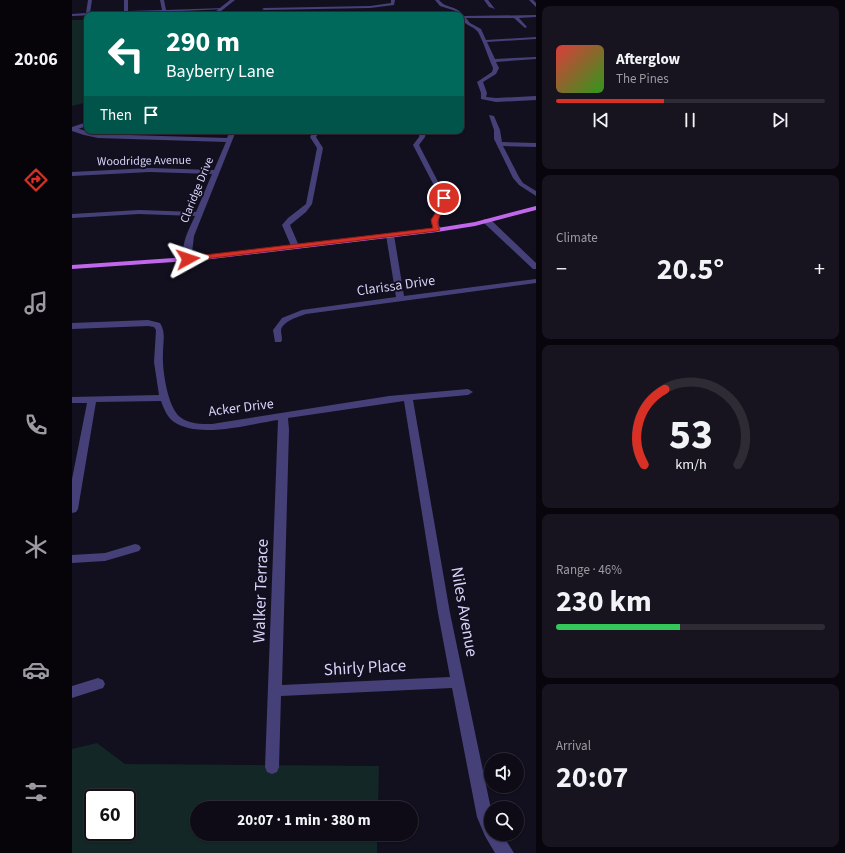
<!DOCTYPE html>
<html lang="en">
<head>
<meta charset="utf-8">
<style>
  body { margin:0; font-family:"Source Sans 3",sans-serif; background:#17141f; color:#f1f3f6; height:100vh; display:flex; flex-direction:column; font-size:15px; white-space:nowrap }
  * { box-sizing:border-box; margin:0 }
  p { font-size:13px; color:#9b9ba1 }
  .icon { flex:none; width:22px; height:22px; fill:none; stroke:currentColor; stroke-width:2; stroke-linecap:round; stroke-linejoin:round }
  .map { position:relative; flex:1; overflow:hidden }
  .side { display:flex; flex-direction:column; gap:6px; padding:6px; background:#08060c; width:309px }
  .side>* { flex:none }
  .hud { position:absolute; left:12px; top:12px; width:380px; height:122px; border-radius:8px; box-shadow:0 1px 3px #0004,0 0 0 1px #2e2b35; background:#00695c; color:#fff; overflow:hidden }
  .buttons { position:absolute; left:412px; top:753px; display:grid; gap:8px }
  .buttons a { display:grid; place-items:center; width:40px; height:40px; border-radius:50%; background:#0e0b16; box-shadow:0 1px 3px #0004,0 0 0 1px #2e2b35; font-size:20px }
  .speed { position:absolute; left:12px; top:789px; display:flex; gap:8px; font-size:20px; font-weight:700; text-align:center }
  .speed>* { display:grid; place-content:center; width:52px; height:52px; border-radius:50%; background:#0e0b16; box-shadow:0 1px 3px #0004,0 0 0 1px #2e2b35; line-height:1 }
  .speed .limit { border:2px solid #111; border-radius:6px; background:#fff; color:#111 }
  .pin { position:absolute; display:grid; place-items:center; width:34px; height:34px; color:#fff; margin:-17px; border:2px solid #fff; border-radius:50%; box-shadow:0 1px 4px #0007 }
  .me { position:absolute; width:44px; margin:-22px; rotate:85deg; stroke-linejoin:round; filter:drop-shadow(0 0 3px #0008) }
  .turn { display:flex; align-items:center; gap:14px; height:84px; padding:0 16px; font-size:18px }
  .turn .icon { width:52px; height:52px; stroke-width:2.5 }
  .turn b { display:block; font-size:28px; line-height:34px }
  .then { display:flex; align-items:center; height:38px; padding:0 16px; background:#0003; gap:8px; font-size:15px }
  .big { font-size:30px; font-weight:700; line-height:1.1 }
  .side .widget { flex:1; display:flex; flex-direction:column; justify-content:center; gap:6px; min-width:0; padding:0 14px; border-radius:8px; background:#17141f }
  .side .dial { align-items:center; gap:0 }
  .dial svg { height:104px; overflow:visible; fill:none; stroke:#2e2b35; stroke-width:7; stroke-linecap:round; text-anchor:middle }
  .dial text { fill:#f1f3f6; stroke:none }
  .song { display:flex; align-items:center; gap:12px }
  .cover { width:48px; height:48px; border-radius:6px; background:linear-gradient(135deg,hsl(0 70% 55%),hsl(110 70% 35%)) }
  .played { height:4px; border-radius:2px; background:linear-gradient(90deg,#d93025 40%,#2e2b35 40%) }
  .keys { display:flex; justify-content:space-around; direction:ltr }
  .heat { display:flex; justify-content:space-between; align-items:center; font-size:22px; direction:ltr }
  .charge { height:6px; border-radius:3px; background:linear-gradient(90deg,#34c759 46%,#2e2b35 0) }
  .trip { position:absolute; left:118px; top:801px; width:228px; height:40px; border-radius:20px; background:#0e0b16; box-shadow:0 1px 3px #0004,0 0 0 1px #2e2b35; font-weight:700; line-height:40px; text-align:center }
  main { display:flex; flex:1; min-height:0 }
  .tabs { display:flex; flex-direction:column; width:72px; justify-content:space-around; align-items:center; background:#060409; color:#9b9ba1 }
  .tabs .icon { width:28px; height:28px }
  .tabs .selected { color:#d93025 }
  .tabs b { font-size:18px; color:#f1f3f6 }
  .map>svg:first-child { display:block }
  .green { fill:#132727; fill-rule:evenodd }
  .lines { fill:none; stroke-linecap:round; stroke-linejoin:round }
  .minor { fill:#454077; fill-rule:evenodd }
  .tertiary { fill:#454077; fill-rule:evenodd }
  .primary { fill:#c067eb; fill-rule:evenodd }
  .route { fill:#d93025; stroke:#8d1f18 }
  .labels { text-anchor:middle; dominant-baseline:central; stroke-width:4; stroke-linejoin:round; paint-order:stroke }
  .far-street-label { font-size:12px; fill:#d8d2f9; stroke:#120f1e }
  .street-label { font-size:14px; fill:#d8d2f9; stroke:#120f1e }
  .near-street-label { font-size:17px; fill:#d8d2f9; stroke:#120f1e }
</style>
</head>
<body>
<main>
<nav class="tabs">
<b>20:06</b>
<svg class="icon selected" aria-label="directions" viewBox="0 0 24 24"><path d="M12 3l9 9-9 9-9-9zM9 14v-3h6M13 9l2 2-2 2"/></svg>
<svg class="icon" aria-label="music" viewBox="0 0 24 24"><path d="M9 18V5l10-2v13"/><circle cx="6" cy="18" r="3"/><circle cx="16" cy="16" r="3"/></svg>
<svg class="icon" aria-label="phone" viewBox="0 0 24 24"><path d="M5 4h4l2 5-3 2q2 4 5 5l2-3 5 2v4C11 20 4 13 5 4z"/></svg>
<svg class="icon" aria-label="climate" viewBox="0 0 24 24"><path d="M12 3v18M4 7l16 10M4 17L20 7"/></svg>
<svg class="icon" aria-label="car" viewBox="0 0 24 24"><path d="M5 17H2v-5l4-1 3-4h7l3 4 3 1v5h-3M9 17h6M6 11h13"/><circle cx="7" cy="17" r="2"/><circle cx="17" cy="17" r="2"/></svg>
<svg class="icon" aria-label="filters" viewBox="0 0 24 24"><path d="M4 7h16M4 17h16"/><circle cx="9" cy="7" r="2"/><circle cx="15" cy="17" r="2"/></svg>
</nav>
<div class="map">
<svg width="464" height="853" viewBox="0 0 464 853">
  <rect width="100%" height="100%" fill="#120f1e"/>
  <path class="green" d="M0,20h15v79l-3,4 -12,3z
    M25,743l28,21 254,2 -1,42h-181v26h180v19h-305v-104zM21,798h34v34h-34z"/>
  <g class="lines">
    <path class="minor" d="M16,0h4l-2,13 34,-1v-12h4v11l34,-1 -2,-10h4l2,10 57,-2 2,1 -153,7v-2l14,-1z
      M319,0h4l-1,5 -24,3 -106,2 -2,-1 2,-1 106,-2 21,-3z
      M363,0h4c7,9 18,5 25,16l72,-1v2l-17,1 8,9 -2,1 -11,-10h-48l4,5 11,6 5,11 50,-3v2l-49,3 8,17 41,-2v2l-40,3 3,6 -3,6 -13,8 4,11 -1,4 10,1 40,-2v4l-40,2 -15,-3v-6l-4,-11 15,-10 1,-4c-5,-11 -9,-25 -15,-36 -5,-7 -17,-7 -17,-17l-5,-4 -16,-5z
      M412,0h4l7,9 -6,-2z
      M457,0h4l3,3v4z
      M417,115l5,1 6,14 2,12 34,1v4l-33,-1 16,31 4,6 13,8v5l-17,-11 -6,-7 -19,-39v-9z
      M0,127l26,7 129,4 3,-7h6l-42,105 -3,25h-6c-6,-14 4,-32 10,-45l-56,-2 -67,4v-4l67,-4 57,2 16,-38 -62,-2 -78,4v-4l78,-4 64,2 12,-28 -128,-4 -14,-3 -12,-4z
      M242,131h6l-4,6 7,11 -11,56 -6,8 -16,13 9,21 -4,2 -4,-2 -9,-21 6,-7 18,-14 11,-56 -7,-11z
      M348,131h6l-1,6 -6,8 29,56c-3,13 -14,15 -7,29l-4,2 -4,-2 -2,-9 11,-20 -29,-56 6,-8z
      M412,219h6l46,44v6h-3l-49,-46z
      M315,233h6l1,2 10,61 132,-17v4l-230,31c-8,3 -23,7 -25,16 0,3 1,7 1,10l-1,2h-6l-2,-12 9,-12 20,-8 94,-13 -10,-62z
      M76,320l12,3c6,9 3,19 3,30 -1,15 4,53 17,64 8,7 22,7 32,7l177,-28 79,-7 5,3 -5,3 -55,5 37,213 41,196v25h11l12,19h-19l-10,-17 -8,-19 -25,-129 -171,8 -2,71 -2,5 -5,2 -5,-2 -2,-5 13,-347c-28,4 -79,19 -104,2 -7,-5 -10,-13 -13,-21l-65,1 -18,107 -2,3 -4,1v-34l15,-76h-15v-6l87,-2 -5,-33 2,-32 -2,-3 -6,-1 -76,3v-6zM332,401l34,212 12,64 -168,8 7,-255 -1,-12z
      M63,544l4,1 2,3 -2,3 -34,10 -33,2v-8l33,-2z
      M26,678l5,2 2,4 -2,4 -31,10v-12z"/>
    <path class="tertiary" d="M158,0h5l-19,15h-5z
      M15,122v4l-15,5v-4z"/>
    <path class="primary" d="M464,206v4l-61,16 -38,6 -234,28 -131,9v-4l131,-9 234,-28 38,-6z"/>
  </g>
  <path class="route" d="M370,196h4l2,8c-6,9 -14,16 -8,26l-3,1 -249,30 -4,-2 4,-2 245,-29 -2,-8 10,-16z"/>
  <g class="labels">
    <g class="far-street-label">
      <text transform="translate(72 161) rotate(-1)">Woodridge Avenue</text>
      <text transform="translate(125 190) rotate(-68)">Claridge Drive</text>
    </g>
    <g class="street-label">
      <text transform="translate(324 286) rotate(-8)">Clarissa Drive</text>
      <text transform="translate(169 408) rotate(-7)">Acker Drive</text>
    </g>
    <g class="near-street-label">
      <text transform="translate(189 591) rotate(-88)">Walker Terrace</text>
      <text transform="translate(392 612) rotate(80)">Niles Avenue</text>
      <text transform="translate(293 668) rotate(-3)">Shirly Place</text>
    </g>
  </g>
</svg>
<div class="buttons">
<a><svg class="icon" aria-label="sound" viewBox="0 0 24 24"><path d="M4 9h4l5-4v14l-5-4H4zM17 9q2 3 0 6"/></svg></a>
<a><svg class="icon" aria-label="search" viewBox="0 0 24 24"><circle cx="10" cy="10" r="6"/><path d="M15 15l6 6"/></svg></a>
</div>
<div class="speed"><div class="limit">60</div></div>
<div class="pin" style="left:372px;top:198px;background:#d93025"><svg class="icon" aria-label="arrive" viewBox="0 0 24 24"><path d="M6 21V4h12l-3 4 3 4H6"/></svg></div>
<svg class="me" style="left:116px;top:259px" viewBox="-20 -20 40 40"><path d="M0-17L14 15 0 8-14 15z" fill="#d93025" stroke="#fff" stroke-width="4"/></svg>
<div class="trip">20:07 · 1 min · 380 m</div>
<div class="hud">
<div class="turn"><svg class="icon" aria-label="left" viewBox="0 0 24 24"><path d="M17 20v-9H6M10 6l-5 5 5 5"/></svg><div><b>290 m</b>Bayberry Lane</div></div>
<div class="then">Then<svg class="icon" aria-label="arrive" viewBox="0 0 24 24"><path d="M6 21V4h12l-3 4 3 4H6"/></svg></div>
</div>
</div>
<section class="side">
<div class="widget">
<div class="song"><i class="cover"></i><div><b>Afterglow</b><p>The Pines</p></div></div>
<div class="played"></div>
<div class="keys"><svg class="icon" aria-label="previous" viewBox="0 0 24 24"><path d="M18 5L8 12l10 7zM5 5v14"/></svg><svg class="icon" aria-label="pause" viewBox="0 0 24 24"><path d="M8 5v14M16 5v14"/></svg><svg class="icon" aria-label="next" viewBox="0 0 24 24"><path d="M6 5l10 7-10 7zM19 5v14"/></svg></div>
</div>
<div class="widget"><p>Climate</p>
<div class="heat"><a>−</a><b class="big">20.5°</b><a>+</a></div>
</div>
<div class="widget dial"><svg viewBox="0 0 100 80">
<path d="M14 69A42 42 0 1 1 86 69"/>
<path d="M14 69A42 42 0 0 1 30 11" stroke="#d93025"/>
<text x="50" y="56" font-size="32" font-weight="700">53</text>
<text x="50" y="72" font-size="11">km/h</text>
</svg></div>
<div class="widget"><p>Range · 46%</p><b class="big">230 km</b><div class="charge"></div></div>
<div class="widget"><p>Arrival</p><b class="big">20:07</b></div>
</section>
</main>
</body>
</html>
